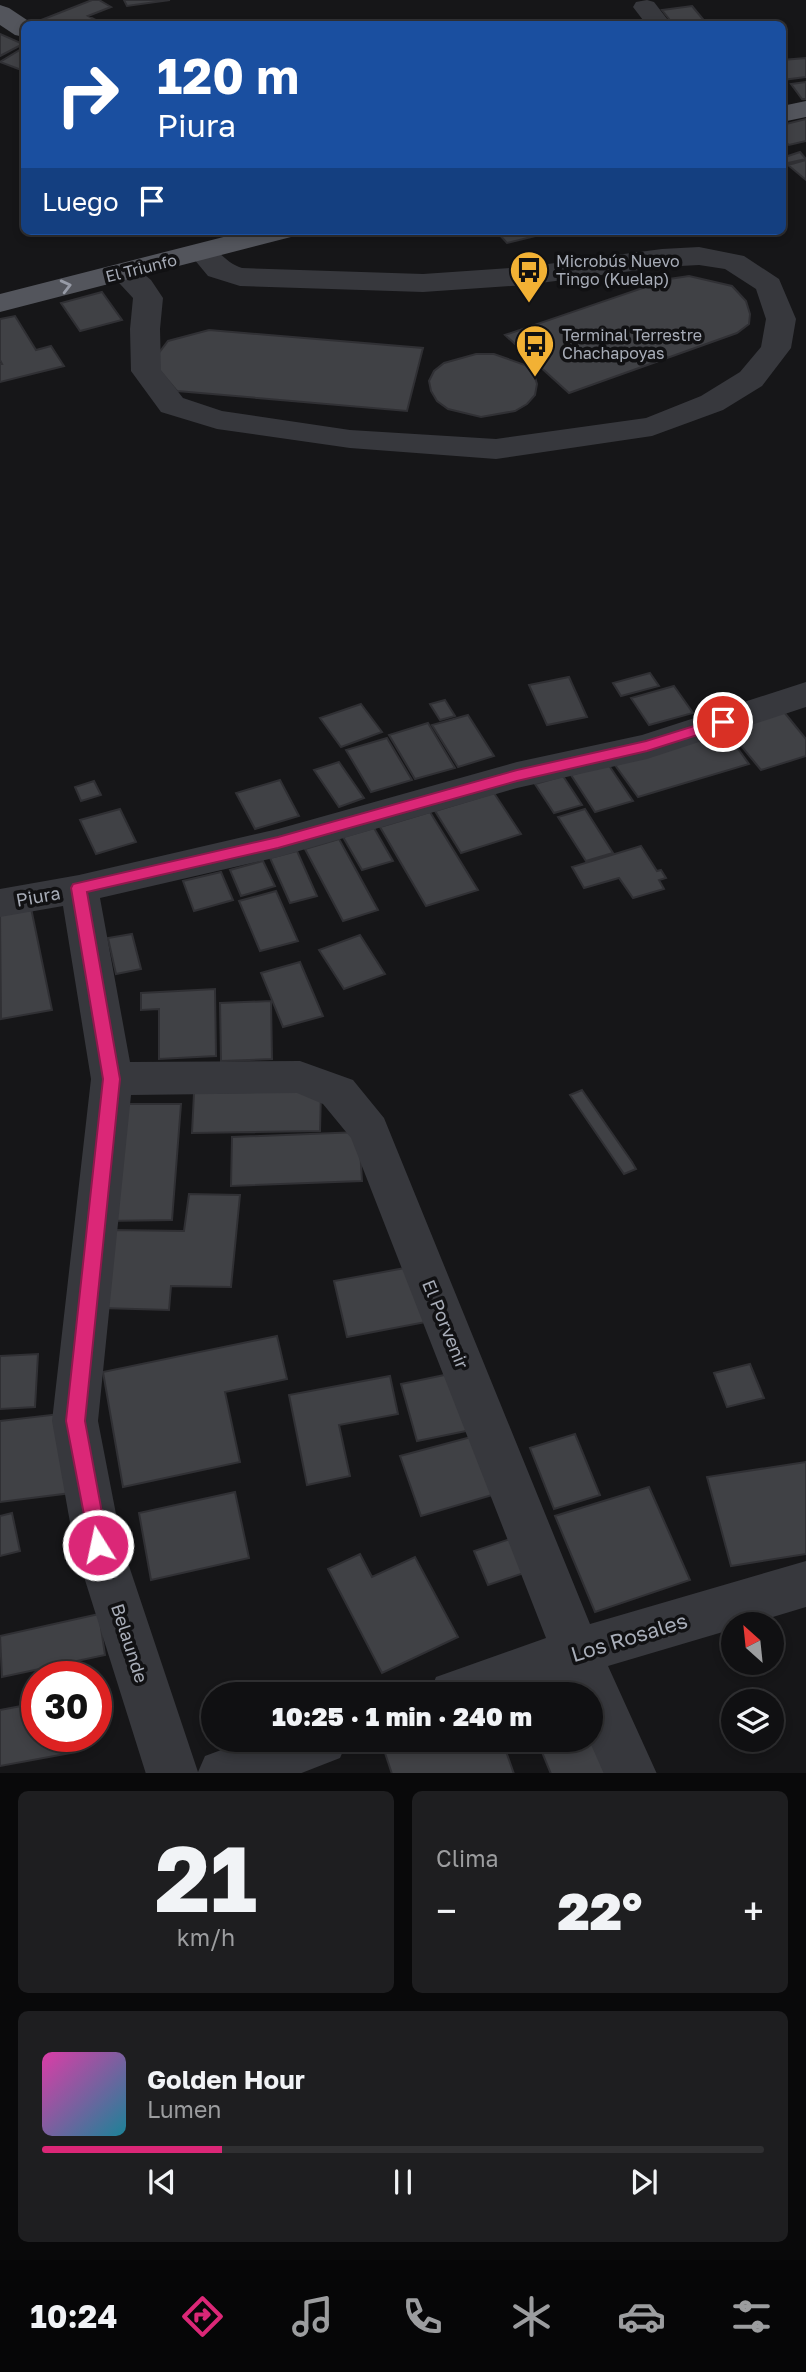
<!DOCTYPE html>
<html lang="es">
<head>
<meta charset="utf-8">
<style>
  body { margin:0; font-family:"Golos Text",sans-serif; background:#1e1e20; color:#f1f3f6; height:100vh; display:flex; flex-direction:column; font-size:26px; white-space:nowrap }
  * { box-sizing:border-box; margin:0 }
  p { font-size:23px; color:#9c9d9f }
  .icon { flex:none; width:38px; height:38px; fill:none; stroke:currentColor; stroke-width:2; stroke-linecap:round; stroke-linejoin:round }
  .map { position:relative; height:1773px; overflow:hidden }
  .panel { display:flex; flex-direction:column; gap:18px; padding:18px; background:#09090a; flex:1 }
  .panel>* { flex:none }
  .guide { position:absolute; left:21px; top:21px; width:765px; height:214px; border-radius:10px; box-shadow:0 4px 10px #0003,0 0 0 2px #303032; background:#1a4fa0; color:#fff; overflow:hidden }
  .needle { width:46px; rotate:333deg }
  .tools { position:absolute; left:721px; top:1612px; display:grid; gap:14px }
  .tools a { display:grid; place-items:center; width:63px; height:63px; border-radius:50%; background:#101012; box-shadow:0 4px 10px #0003,0 0 0 2px #303032; font-size:35px }
  .speed { position:absolute; left:21px; top:1661px; display:flex; gap:14px; font-size:35px; font-weight:700; text-align:center }
  .speed>* { display:grid; place-content:center; width:91px; height:91px; border-radius:50%; background:#101012; box-shadow:0 4px 10px #0003,0 0 0 2px #303032; line-height:1 }
  .speed .limit { border:10px solid #d22; background:#fff; color:#111 }
  .pin { position:absolute; display:grid; place-items:center; width:60px; height:60px; color:#fff; margin:-30px; border:4px solid #fff; border-radius:50%; box-shadow:0 2px 7px #0007 }
  .me { position:absolute; width:77px; margin:-38px; rotate:350deg; stroke-linejoin:round; filter:drop-shadow(0 0 5px #0008) }
  .turn { display:flex; align-items:center; gap:24px; height:147px; padding:0 21px; font-size:32px }
  .turn .icon { width:91px; height:91px; stroke-width:2.5 }
  .turn b { display:block; font-size:49px; line-height:60px }
  .then { display:flex; align-items:center; height:66px; padding:0 21px; background:#0003; gap:14px; font-size:26px }
  .big { font-size:52px; font-weight:800; line-height:1.1 }
  .panel .card { flex:1; display:flex; flex-direction:column; justify-content:center; gap:10px; min-width:0; padding:0 24px; border-radius:10px; background:#1e1e20 }
  .panel .dial { align-items:center; gap:0 }
  .dial b { font-size:91px; line-height:1 }
  .song { display:flex; align-items:center; gap:21px }
  .cover { width:84px; height:84px; border-radius:10px; background:linear-gradient(135deg,hsl(320 70% 55%),hsl(190 70% 35%)) }
  .played { height:7px; border-radius:4px; background:linear-gradient(90deg,#db2777 25%,#303032 25%) }
  .keys { display:flex; justify-content:space-around; direction:ltr }
  .heat { display:flex; justify-content:space-between; align-items:center; font-size:38px; direction:ltr }
  .panel .tiles { flex:1; display:grid; gap:18px; grid-template-columns:1fr 1fr }
  .card:last-child { grid-column:span 2 }
  .trip { position:absolute; left:201px; top:1682px; width:402px; height:70px; border-radius:35px; background:#101012; box-shadow:0 4px 10px #0003,0 0 0 2px #303032; font-weight:800; line-height:70px; text-align:center }
  .dock { display:flex; height:112px; justify-content:space-around; align-items:center; background:#060607; color:#9c9d9f }
  .dock .icon { width:49px; height:49px }
  .dock .selected { color:#db2777 }
  .dock b { font-size:32px; color:#f1f3f6 }
  .map>svg:first-child { display:block }
  .building { fill:#404145; stroke:#303034; stroke-width:2 }
  .lines { fill:none; stroke-linecap:round; stroke-linejoin:round }
  .minor { fill:#37383d; fill-rule:evenodd }
  .major { fill:#53555c; fill-rule:evenodd }
  .oneway { stroke:#979ba6 }
  .route { fill:#db2777; stroke:#8e194d; stroke-width:2 }
  .labels { text-anchor:middle; dominant-baseline:central; stroke-width:7; stroke-linejoin:round; paint-order:stroke }
  .far-poi-label { font-size:16px; fill:#a8adb8; stroke:#111113; text-anchor:start }
  .far-street-label { font-size:16px; fill:#a8adb8; stroke:#111113 }
  .street-label { font-size:18px; fill:#a8adb8; stroke:#111113 }
  .near-street-label { font-size:21px; fill:#a8adb8; stroke:#111113 }
</style>
</head>
<body>
<div class="map">
<svg width="806" height="1774" viewBox="0 0 806 1774">
  <rect width="100%" height="100%" fill="#161618"/>
  <path class="building" d="M92,0h7l12,7 -23,9 15,8h-72z
    M124,0h46l-43,6z
    M692,6l15,18h-34l-11,-14z
    M0,34l23,10 -23,12z
    M23,48l1,23 -24,-9z
    M806,58v19l-24,3v-20z
    M806,82v17h-4l-11,-15z
    M806,119v22l-17,4 -7,-6v-14z
    M800,152l6,7 -18,4 -6,-5z
    M806,160v20l-18,-15z
    M496,231h50l2,2 -41,10z
    M689,276l43,10 14,15 4,13 -1,10 -12,9 -168,60 -64,-58 164,-56z
    M102,292l20,28 -42,11 -19,-28z
    M15,316l21,34 15,-4 13,20 -64,16v-18h2l-2,-4v-41z
    M209,330l214,18 -16,63 -230,-20 -25,-29 16,-21z
    M476,354h18l31,11 9,9 3,10 -2,11 -8,9 -12,7 -34,6 -33,-8 -11,-8 -6,-10 -2,-10 5,-10 10,-8z
    M650,673l9,13 -38,10 -8,-13z
    M569,677l18,40 -40,8 -18,-40z
    M674,686l19,27 -44,12 -18,-27z
    M445,700l10,16 -15,4 -10,-16z
    M361,704l21,28 -41,15 -21,-29z
    M784,712l22,27v17l-45,14 -33,-40z
    M468,715l26,41 -36,11 -26,-42z
    M428,723l27,45 -40,11 -26,-44z
    M726,732l23,32 -111,33 -23,-32z
    M387,738l25,42 -41,12 -25,-42z
    M339,762l25,36 -25,9 -25,-37z
    M608,764l25,37 -38,11 -24,-37z
    M563,776l19,29 -28,8 -19,-29z
    M280,780l19,36 -44,13 -19,-36z
    M94,781l7,14 -20,6 -6,-14z
    M494,793l27,41 -60,19 -26,-42z
    M120,809l16,33 -40,12 -16,-34z
    M585,809l28,44 -27,8 -28,-44z
    M430,812l48,78 -52,16 -46,-79z
    M374,828l19,33 -31,9 -19,-33z
    M339,839l39,71 -35,11 -38,-72z
    M641,846l16,25 4,-1 5,8 -7,2 5,9 -31,9 -14,-20 -35,10 -12,-21z
    M297,851l20,45 -27,7 -20,-45z
    M263,861l12,25 -34,10 -11,-26z
    M221,872l12,28 -39,11 -11,-30z
    M276,891l22,50 -38,10 -21,-50z
    M31,908l21,102 -51,9 -1,-105z
    M132,934l9,35 -25,5 -8,-36z
    M360,935l25,39 -41,15 -25,-39z
    M300,962l23,54 -40,11 -22,-54z
    M215,989l1,67 -57,3v-50l-18,1v-17z
    M271,1001l1,58 -51,2 -1,-58z
    M582,1090l50,72 4,7 -12,5 -54,-79z
    M321,1091l-1,40 -128,2 2,-40z
    M117,1104h64l-9,116 -67,1z
    M359,1132l3,49 -131,5 1,-49z
    M189,1194l51,1 -9,92 -60,-1 -2,24 -68,-2 12,-78 71,1z
    M416,1266l15,55 -84,16 -13,-56z
    M277,1336l10,43 -62,13 15,70 -117,25 -20,-115z
    M38,1354l-3,53 -35,2v-53z
    M750,1364l14,34 -37,9 -13,-34z
    M459,1372l17,57 -59,12 -16,-57z
    M390,1376l8,38 -59,11 11,51 -43,9 -18,-90z
    M68,1413l3,80 -71,9v-81z
    M575,1434l25,61 -46,14 -24,-61z
    M471,1437l21,58 -71,21 -21,-60z
    M806,1462v92l-75,12 -24,-89z
    M649,1487l41,93 -95,32 -40,-96z
    M235,1492l14,66 -98,22 -12,-67z
    M12,1513l8,38 -20,5v-40z
    M516,1537l14,34 -42,14 -14,-34z
    M360,1554l12,23 43,-20 43,80 -76,36 -54,-104z
    M99,1614l6,41 -103,22 -2,-41z
    M37,1703v33h32l2,17 -71,13v-56z
    M592,1723l21,51h-62l-14,-34h55z
    M416,1740h86l12,34h-122l-8,-24z"/>
  <g class="lines">
    <path class="minor" d="M647,0l7,2 17,22h-25l-13,-17 3,-5z
      M203,244c17,5 22,19 39,24l181,6 102,-7 137,-18 37,-2 45,9 35,23 17,40 -5,29 -29,38 -39,24 -71,26 -156,23 -146,-11 -133,-19 -56,-17 -30,-41 -1,-42 3,-31 -24,-26 5,-6 10,-3 10,3 17,14 12,18 -3,31 1,41 22,28 39,13 128,19 146,9 150,-21 55,-22 39,-24 21,-25 5,-28 -10,-30 -31,-20 -26,-4 -37,2 -137,18 -102,7 -183,-6 -32,-10 -19,-23 4,-6z
      M806,682v25l-159,52 -130,29 -239,69 -178,41 30,164 170,-1 53,19 31,38 206,506 216,-63v46l-56,17h-17v5l-125,37 49,108h-53l-15,-34h3v-46h-23l-6,-14 -38,14h-96l7,-17 110,-39 -195,-500 -28,-34 -26,-11 -166,2 -33,326 24,124 76,227 7,-16 43,-16h100l-8,18 -41,16h-153l-72,-229 -22,-124 39,-342 -28,-173 -63,11v-28l79,-14 199,-46 239,-67 125,-27z"/>
    <path class="major" d="M0,5l9,3 24,16h-9v13l-9,-2 -15,-10z
      M806,101v16l-24,5v-16z
      M247,231h48l-4,6 -291,75v-18z"/>
  </g>
  <defs><path id="oneway-chevron" d="M-2-3.5L2.5 0L-2 3.5" fill="none" stroke-width="1.6" stroke-linecap="round" stroke-linejoin="round" transform="scale(1.75)"/></defs>
  <use class="oneway" href="#oneway-chevron" transform="translate(66 286) rotate(-14)"/>
  <path class="route" d="M723,717l6,1 2,4 -2,3 -82,26 -130,30 -239,67 -191,44 33,187 -35,342 23,124 -3,6 -7,3 -7,-3 -25,-130 37,-342 -32,-191 2,-4 205,-47 239,-67 129,-29z"/>
  <defs>
    <g id="bus-pin" transform="scale(2.0125)"><path d="M0 17L-7.5 6A9.5 9.5 0 1 1 7.5 6Z" fill="#f2b134" stroke="#111113"/><path d="M-5-6H5V4H4V6H2V4H-2V6H-4V4H-5ZM-3.5-4V0h7V-4ZM-3.5 1.2v1.5H-2V1.2ZM2 1.2v1.5H3.5V1.2Z" fill="#111"/></g>
  </defs>
  <g fill-rule="evenodd">
    <use href="#bus-pin" x="529" y="270"/>
    <use href="#bus-pin" x="535" y="344"/>
  </g>
  <g class="labels">
    <g class="far-poi-label">
      <text x="556" y="261">Microbús Nuevo<tspan x="556" dy="18">Tingo (Kuelap)</tspan></text>
      <text x="562" y="335">Terminal Terrestre<tspan x="562" dy="18">Chachapoyas</tspan></text>
    </g>
    <g class="far-street-label">
      <text transform="translate(141 268) rotate(-14)">El Triunfo</text>
    </g>
    <g class="street-label">
      <text transform="translate(38 896) rotate(-10)">Piura</text>
      <text transform="translate(446 1324) rotate(68)">El Porvenir</text>
      <text transform="translate(130 1643) rotate(72)">Belaunde</text>
    </g>
    <g class="near-street-label">
      <text transform="translate(629 1637) rotate(-17)">Los Rosales</text>
    </g>
  </g>
</svg>
<div class="tools">
<a><svg class="needle" viewBox="-14 -14 28 28"><path d="M0-13l5 13h-10z" fill="#e53935"/><path d="M0 13l5-13h-10z" fill="#9c9d9f"/></svg></a>
<a><svg class="icon" aria-label="layers" viewBox="0 0 24 24"><path d="M12 4l9 5-9 5-9-5zM3 14l9 5 9-5"/></svg></a>
</div>
<div class="speed"><div class="limit">30</div></div>
<div class="pin" style="left:723px;top:722px;background:#d93025"><svg class="icon" aria-label="arrive" viewBox="0 0 24 24"><path d="M6 21V4h12l-3 4 3 4H6"/></svg></div>
<svg class="me" style="left:98px;top:1545px" viewBox="-20 -20 40 40"><circle r="17" fill="#db2777" stroke="#fff" stroke-width="3"/><path d="M0-11L8 9 0 5-8 9z" fill="#fff"/></svg>
<div class="trip">10:25 · 1 min · 240 m</div>
<div class="guide">
<div class="turn"><svg class="icon" aria-label="right" viewBox="0 0 24 24"><path d="M7 20v-9h11M14 6l5 5-5 5"/></svg><div><b>120 m</b>Piura</div></div>
<div class="then">Luego<svg class="icon" aria-label="arrive" viewBox="0 0 24 24"><path d="M6 21V4h12l-3 4 3 4H6"/></svg></div>
</div>
</div>
<section class="panel">
<div class="tiles">
<div class="card dial"><b>21</b><p>km/h</p></div>
<div class="card"><p>Clima</p>
<div class="heat"><a>−</a><b class="big">22°</b><a>+</a></div>
</div>
<div class="card">
<div class="song"><i class="cover"></i><div><b>Golden Hour</b><p>Lumen</p></div></div>
<div class="played"></div>
<div class="keys"><svg class="icon" aria-label="previous" viewBox="0 0 24 24"><path d="M18 5L8 12l10 7zM5 5v14"/></svg><svg class="icon" aria-label="pause" viewBox="0 0 24 24"><path d="M8 5v14M16 5v14"/></svg><svg class="icon" aria-label="next" viewBox="0 0 24 24"><path d="M6 5l10 7-10 7zM19 5v14"/></svg></div>
</div>
</div>
</section>
<nav class="dock">
<b>10:24</b>
<svg class="icon selected" aria-label="directions" viewBox="0 0 24 24"><path d="M12 3l9 9-9 9-9-9zM9 14v-3h6M13 9l2 2-2 2"/></svg>
<svg class="icon" aria-label="music" viewBox="0 0 24 24"><path d="M9 18V5l10-2v13"/><circle cx="6" cy="18" r="3"/><circle cx="16" cy="16" r="3"/></svg>
<svg class="icon" aria-label="phone" viewBox="0 0 24 24"><path d="M5 4h4l2 5-3 2q2 4 5 5l2-3 5 2v4C11 20 4 13 5 4z"/></svg>
<svg class="icon" aria-label="climate" viewBox="0 0 24 24"><path d="M12 3v18M4 7l16 10M4 17L20 7"/></svg>
<svg class="icon" aria-label="car" viewBox="0 0 24 24"><path d="M5 17H2v-5l4-1 3-4h7l3 4 3 1v5h-3M9 17h6M6 11h13"/><circle cx="7" cy="17" r="2"/><circle cx="17" cy="17" r="2"/></svg>
<svg class="icon" aria-label="filters" viewBox="0 0 24 24"><path d="M4 7h16M4 17h16"/><circle cx="9" cy="7" r="2"/><circle cx="15" cy="17" r="2"/></svg>
</nav>
</body>
</html>
